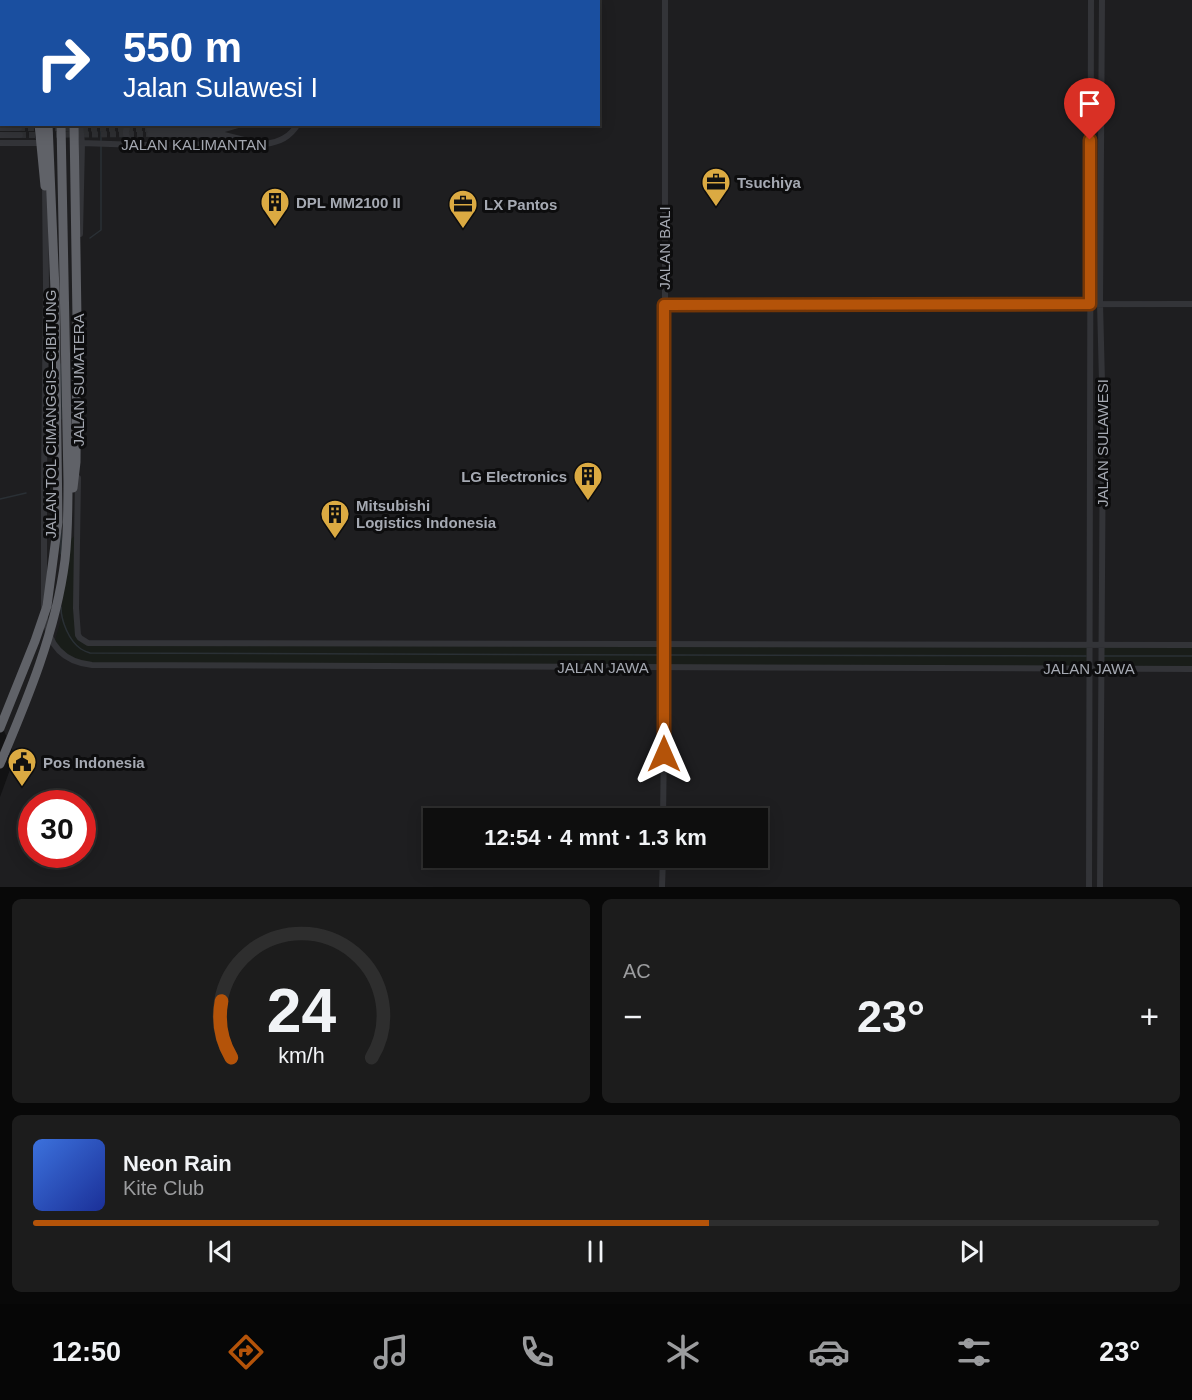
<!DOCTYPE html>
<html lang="id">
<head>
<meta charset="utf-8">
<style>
  body { margin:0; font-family:Helvetica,sans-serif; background:#1c1c1c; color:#f1f3f6; height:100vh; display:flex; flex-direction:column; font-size:22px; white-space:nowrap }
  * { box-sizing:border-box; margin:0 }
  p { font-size:20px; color:#9b9c9e }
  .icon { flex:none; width:33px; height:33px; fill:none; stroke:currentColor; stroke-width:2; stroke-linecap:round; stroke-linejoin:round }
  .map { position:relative; height:887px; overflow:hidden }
  .panel { display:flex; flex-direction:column; gap:12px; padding:12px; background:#080808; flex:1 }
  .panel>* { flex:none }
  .hud { position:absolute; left:0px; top:0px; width:600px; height:126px; box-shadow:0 3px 15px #0003,0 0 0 2px #2e2e2e; background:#1a4fa0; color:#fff; overflow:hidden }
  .speed { position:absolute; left:18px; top:790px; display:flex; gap:12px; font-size:30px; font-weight:700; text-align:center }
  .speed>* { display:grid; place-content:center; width:78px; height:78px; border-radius:50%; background:#0e0e0e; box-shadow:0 3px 15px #0003,0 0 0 2px #2e2e2e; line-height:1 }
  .speed .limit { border:9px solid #d22; background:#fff; color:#111 }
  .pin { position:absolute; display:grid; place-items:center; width:51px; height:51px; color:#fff; margin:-62px -26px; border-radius:50% 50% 50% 0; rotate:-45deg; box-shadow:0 0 6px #0007 }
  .pin .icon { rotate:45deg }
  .me { position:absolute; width:66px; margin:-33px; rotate:0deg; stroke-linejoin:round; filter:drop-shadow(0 0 4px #0008) }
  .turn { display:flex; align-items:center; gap:21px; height:126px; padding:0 24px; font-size:27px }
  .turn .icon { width:78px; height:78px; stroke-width:2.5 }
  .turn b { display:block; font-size:42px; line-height:51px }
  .big { font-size:45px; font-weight:800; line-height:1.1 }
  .panel .widget { flex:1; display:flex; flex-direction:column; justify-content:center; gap:9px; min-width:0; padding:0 21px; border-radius:9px; background:#1c1c1c }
  .panel .dial { align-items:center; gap:0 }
  .dial svg { height:156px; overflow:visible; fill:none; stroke:#2e2e2e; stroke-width:7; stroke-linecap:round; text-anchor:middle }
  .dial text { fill:#f1f3f6; stroke:none }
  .song { display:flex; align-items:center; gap:18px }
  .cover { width:72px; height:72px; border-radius:9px; background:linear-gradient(135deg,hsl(220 70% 55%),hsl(230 70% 35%)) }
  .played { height:6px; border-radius:3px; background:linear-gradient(90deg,#b45309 60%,#2e2e2e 60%) }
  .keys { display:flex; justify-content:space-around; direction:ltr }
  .heat { display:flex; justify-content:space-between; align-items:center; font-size:33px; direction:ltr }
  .panel .tiles { flex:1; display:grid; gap:12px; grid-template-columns:1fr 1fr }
  .widget:last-child { grid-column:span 2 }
  .trip { position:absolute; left:423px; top:808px; width:345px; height:60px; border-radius:0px; background:#0e0e0e; box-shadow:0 3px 15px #0003,0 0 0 2px #2e2e2e; font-weight:800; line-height:60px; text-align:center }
  .menu { display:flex; height:96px; justify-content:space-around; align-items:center; background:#060606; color:#9b9c9e }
  .menu .icon { width:42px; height:42px }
  .menu .selected { color:#b45309 }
  .menu b { font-size:27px; color:#f1f3f6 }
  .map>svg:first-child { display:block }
  .built { fill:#1e1e20; fill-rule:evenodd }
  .green { fill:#191d19 }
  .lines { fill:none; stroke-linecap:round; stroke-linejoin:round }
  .stream { stroke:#2a3035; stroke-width:1.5 }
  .minor-tunnel { stroke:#2f3033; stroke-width:6; stroke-dasharray:6 3; stroke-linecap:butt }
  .minor { stroke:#333438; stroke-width:6 }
  .highway { stroke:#606268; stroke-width:9 }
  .highway-bridge { stroke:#606268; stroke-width:9 }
  .route-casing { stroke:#753606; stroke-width:15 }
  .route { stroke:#b45309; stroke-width:10 }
  .labels { text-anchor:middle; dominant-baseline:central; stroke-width:6; stroke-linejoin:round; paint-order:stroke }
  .street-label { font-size:15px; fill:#a5a9b2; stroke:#0d0d0e }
  .poi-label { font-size:15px; font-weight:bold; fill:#a5a9b2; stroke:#0d0d0e; text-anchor:start }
</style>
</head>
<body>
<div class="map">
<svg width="1192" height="887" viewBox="0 0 1192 887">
  <rect width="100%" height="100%" fill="#121213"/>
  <path class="built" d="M0,0h1192v887h-1192v-90l15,-41 -15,-34zM2,2h596v122h-596zM32,804h50v51h-50zM434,819h324v39h-324z"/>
  <path class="green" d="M78,533v102l5,6 1006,3v24l-997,-3 -21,-5 -17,-16 8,-28 -1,-4 10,-73z
    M1101,644l91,1v24l-91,-1z"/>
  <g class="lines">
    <path class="stream" d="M121,2v-2
      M101,124v17
      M90,238l11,-8v-84
      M61,419v-55
      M0,499l26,-6
      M61,554v-22
      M61,607c0,14 8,34 20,42 3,2 6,3 9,4l573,2
      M668,655l418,1
      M1103,656h89"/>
    <path class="minor-tunnel" d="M19,128l130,1
      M20,135l130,-1"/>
    <path class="minor" d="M279,0v2
      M304,0v2
      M20,2l1,-2
      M0,119h2
      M80,124l2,19 -2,91
      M129,124c-6,8 -3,17 6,20
      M0,128h19
      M149,129h75l17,-5
      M150,134l74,1 24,6
      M0,135h20
      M0,143h42
      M82,143l57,2 126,-1c15,-2 25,-7 33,-20
      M664,305l528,-1
      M78,478l-2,130 2,27 2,3 8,5 1104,2
      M44,606v-125l2,-196 -1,-101
      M45,616c3,29 18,46 47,49l1100,4
      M663,819l2,-152v-667
      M662,887l1,-29
      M1089,887l2,-887
      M1100,887l3,-465 -3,-119 2,-303"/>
    <path class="highway" d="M32,0v2
      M44,0v2
      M61,0v2
      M68,0v2
      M54,2v-2
      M79,2v-2
      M95,2v-2"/>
    <path class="highway-bridge" d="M39,124l6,62
      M73,488l3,-26 1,-143 -3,-195
      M0,728l35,-87 12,-35 11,-84 -3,-232 -7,-166
      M0,764c28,-66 56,-133 65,-204 3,-26 3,-52 3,-78l-7,-358"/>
  </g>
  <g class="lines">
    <g class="route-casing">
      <path id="route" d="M664,754v-449l426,-1v-164"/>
    </g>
    <use href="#route" class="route"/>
  </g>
  <defs>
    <g id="office-pin" transform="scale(1.5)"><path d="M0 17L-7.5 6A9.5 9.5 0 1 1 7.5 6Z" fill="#dbaa42" stroke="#0d0d0e"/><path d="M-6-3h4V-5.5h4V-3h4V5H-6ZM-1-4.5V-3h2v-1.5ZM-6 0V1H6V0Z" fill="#111"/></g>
    <g id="building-pin" transform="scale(1.5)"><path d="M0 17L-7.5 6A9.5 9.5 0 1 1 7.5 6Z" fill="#dbaa42" stroke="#0d0d0e"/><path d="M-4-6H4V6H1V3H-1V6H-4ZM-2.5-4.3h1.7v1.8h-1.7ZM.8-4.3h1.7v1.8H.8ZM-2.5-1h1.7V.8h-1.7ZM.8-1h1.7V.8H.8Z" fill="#111"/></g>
    <g id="civic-pin" transform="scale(1.5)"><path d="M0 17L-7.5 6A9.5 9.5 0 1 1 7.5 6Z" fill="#dbaa42" stroke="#0d0d0e"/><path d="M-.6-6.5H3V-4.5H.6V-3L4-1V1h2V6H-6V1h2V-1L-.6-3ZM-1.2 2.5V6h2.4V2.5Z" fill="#111"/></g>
  </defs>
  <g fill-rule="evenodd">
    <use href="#office-pin" x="716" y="182"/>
    <use href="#building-pin" x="275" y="202"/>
    <use href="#office-pin" x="463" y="204"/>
    <use href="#building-pin" x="588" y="476"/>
    <use href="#building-pin" x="335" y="514"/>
    <use href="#civic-pin" x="22" y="762"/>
  </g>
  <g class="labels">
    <g class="street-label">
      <text x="194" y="144">JALAN KALIMANTAN</text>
      <text transform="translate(664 248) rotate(-90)">JALAN BALI</text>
      <text transform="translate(78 380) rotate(-90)">JALAN SUMATERA</text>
      <text transform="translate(50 414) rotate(-90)">JALAN TOL CIMANGGIS–CIBITUNG</text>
      <text transform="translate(1102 443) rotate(-90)">JALAN SULAWESI</text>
      <text x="603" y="667">JALAN JAWA</text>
      <text x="1089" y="668">JALAN JAWA</text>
    </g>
    <g class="poi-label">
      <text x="737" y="182">Tsuchiya</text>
      <text x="296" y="202">DPL MM2100 II</text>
      <text x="484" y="204">LX Pantos</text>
      <text x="567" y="476" text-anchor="end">LG Electronics</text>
      <text x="356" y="505">Mitsubishi<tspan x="356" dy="17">Logistics Indonesia</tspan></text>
      <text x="43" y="762">Pos Indonesia</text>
    </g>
  </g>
</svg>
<div class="speed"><div class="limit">30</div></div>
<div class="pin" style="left:1090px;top:140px;background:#d93025"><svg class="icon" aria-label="arrive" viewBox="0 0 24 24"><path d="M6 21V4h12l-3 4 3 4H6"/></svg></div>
<svg class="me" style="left:664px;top:754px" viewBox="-20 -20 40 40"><path d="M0-17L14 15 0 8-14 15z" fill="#b45309" stroke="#fff" stroke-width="4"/></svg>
<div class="trip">12:54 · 4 mnt · 1.3 km</div>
<div class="hud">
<div class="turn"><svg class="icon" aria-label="right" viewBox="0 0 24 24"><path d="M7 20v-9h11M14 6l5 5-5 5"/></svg><div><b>550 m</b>Jalan Sulawesi I</div></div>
</div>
</div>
<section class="panel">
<div class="tiles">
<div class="widget dial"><svg viewBox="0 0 100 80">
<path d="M14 69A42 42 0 1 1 86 69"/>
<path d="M14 69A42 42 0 0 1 9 40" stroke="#b45309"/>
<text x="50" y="56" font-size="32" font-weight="700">24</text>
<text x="50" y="72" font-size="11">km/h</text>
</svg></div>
<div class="widget"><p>AC</p>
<div class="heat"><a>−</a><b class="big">23°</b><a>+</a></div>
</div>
<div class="widget">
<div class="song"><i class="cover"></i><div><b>Neon Rain</b><p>Kite Club</p></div></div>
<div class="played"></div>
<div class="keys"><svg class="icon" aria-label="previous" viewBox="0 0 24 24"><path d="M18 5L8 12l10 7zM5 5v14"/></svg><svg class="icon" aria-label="pause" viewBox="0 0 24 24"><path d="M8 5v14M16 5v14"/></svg><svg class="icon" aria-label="next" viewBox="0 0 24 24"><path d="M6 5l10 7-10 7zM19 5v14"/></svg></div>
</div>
</div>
</section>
<nav class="menu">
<b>12:50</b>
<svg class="icon selected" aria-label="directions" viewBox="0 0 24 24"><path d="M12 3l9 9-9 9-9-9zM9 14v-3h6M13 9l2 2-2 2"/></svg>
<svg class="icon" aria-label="music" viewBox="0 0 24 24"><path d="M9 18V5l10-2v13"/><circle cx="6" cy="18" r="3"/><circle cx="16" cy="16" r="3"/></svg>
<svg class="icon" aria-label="phone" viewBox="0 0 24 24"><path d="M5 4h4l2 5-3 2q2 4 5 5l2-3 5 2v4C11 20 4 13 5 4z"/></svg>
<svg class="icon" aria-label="climate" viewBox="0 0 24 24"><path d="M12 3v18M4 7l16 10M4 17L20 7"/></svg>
<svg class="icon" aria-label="car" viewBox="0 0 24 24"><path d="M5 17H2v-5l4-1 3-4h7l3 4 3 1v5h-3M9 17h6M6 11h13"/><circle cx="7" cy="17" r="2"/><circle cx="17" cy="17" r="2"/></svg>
<svg class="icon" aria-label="filters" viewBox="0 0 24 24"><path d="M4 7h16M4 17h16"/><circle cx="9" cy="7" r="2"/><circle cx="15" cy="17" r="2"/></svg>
<b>23°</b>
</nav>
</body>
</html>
